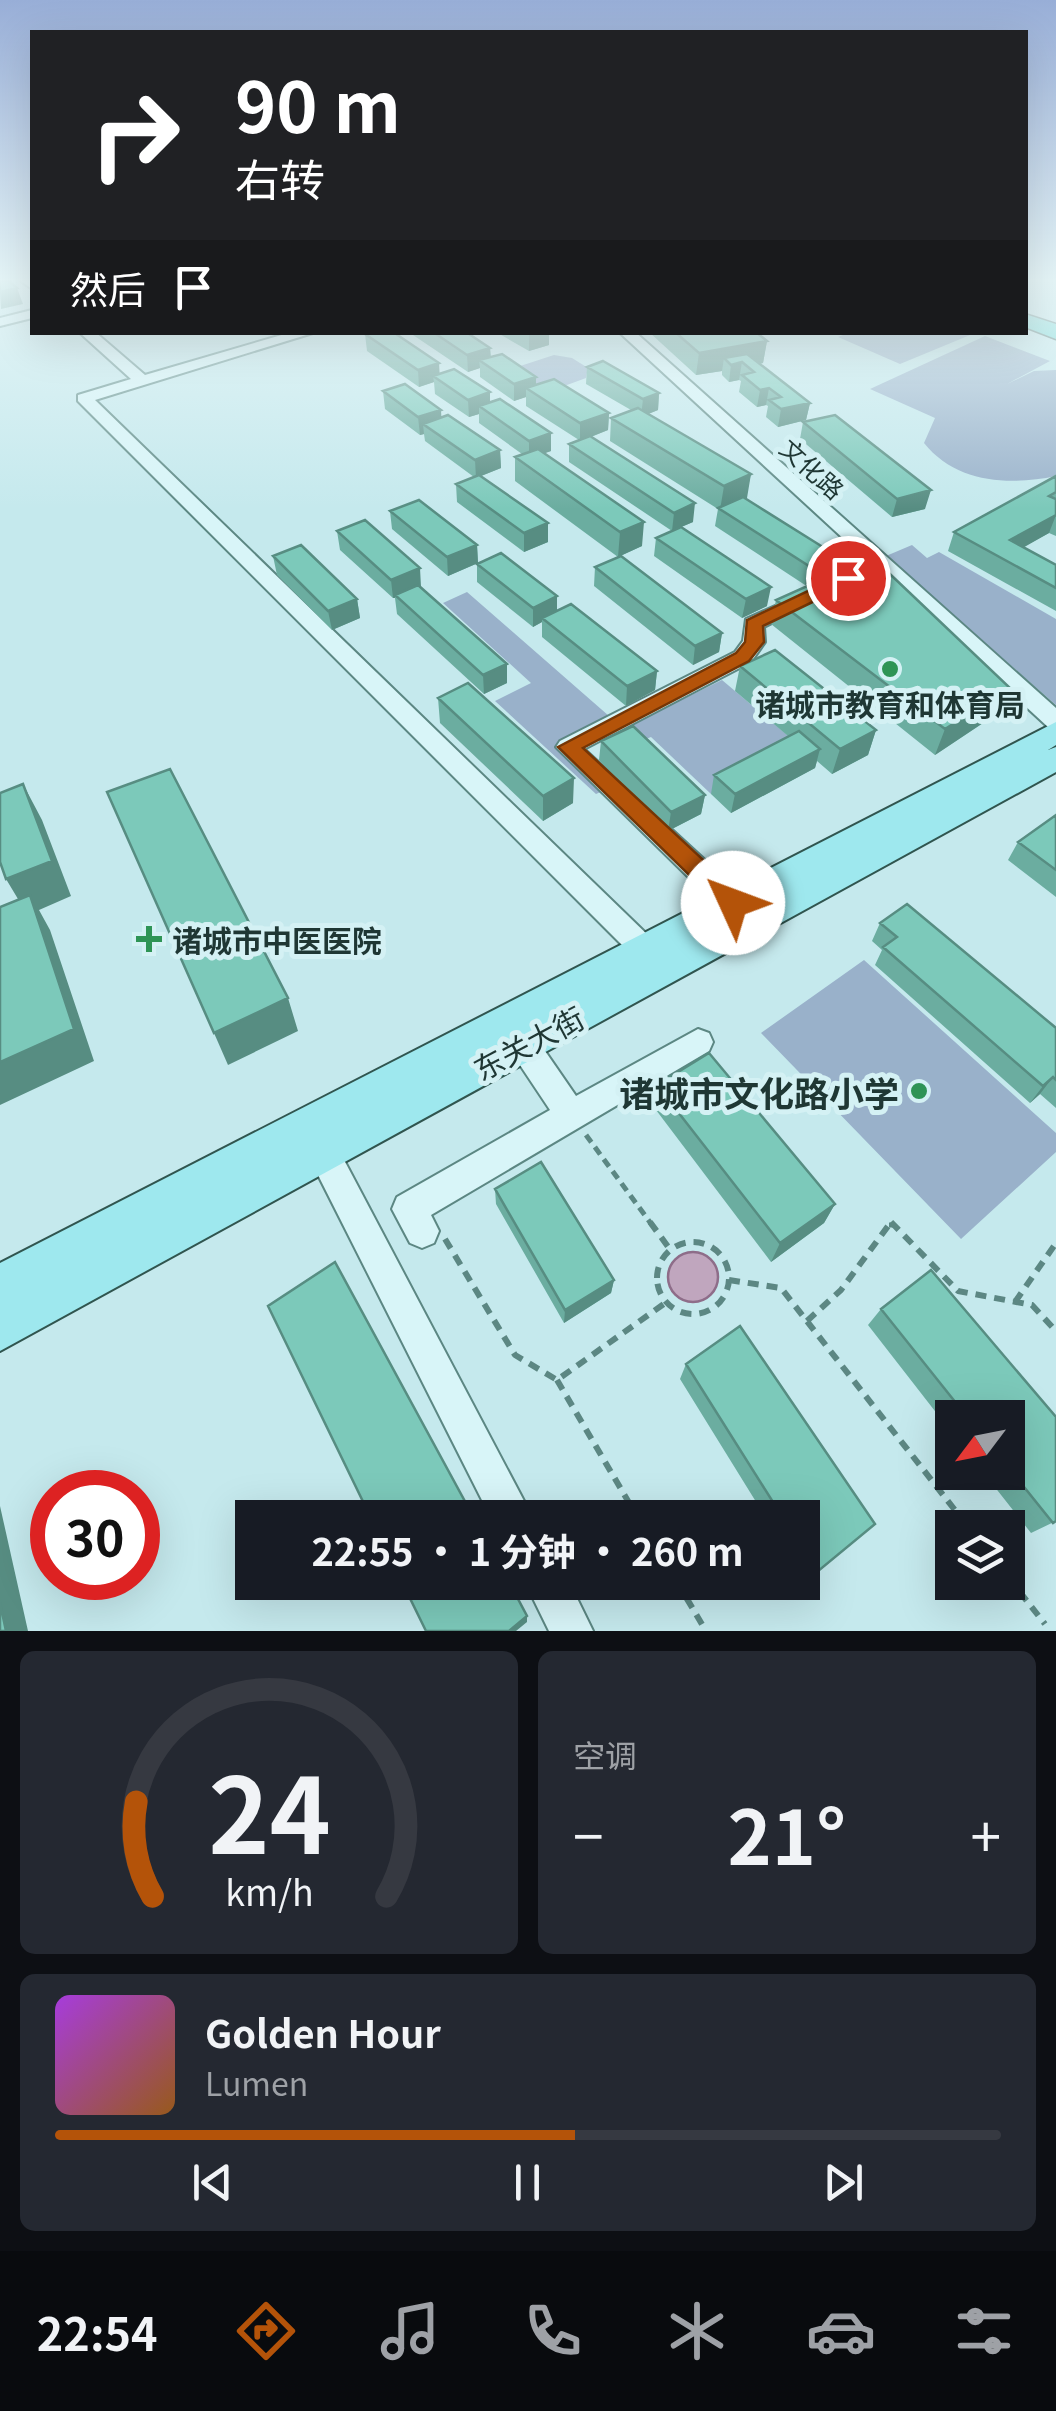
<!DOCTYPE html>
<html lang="zh">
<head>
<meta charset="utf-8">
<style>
  body { margin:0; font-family:Georgia,"Noto Sans SC",serif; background:#242831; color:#f1f3f6; height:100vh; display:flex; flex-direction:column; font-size:38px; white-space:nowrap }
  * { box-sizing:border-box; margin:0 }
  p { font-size:32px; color:#9ea1a6 }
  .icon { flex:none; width:55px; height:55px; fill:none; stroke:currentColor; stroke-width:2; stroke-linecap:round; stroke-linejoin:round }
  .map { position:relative; height:1631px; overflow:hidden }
  .sheet { display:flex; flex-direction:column; gap:20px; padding:20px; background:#0d0f14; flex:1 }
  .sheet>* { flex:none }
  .banner { position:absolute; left:30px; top:30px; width:998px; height:305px; border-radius:0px; box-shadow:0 10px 40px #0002; background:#202124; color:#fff; overflow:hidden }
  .needle { width:65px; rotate:238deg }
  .controls { position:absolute; left:935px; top:1400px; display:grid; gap:20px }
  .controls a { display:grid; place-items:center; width:90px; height:90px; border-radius:0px; background:#171b24; box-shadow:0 10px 40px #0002; font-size:50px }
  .speed { position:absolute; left:30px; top:1470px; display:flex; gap:20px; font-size:50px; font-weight:700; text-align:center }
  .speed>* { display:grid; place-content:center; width:130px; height:130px; border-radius:50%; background:#171b24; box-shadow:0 10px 40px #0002; line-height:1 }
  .speed .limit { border:15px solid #d22; background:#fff; color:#111 }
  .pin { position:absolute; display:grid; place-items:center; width:85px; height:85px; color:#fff; margin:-42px; border:5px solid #fff; border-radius:50%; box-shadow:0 2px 10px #0007 }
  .me { position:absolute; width:110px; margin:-55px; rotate:313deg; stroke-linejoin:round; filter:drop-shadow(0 0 8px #0008) }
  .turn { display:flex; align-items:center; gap:35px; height:210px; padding:0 40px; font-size:45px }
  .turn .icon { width:130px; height:130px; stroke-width:2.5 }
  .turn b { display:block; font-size:70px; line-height:85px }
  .then { display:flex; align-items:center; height:95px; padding:0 40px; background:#0003; gap:20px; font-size:38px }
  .big { font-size:75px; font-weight:700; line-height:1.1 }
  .sheet .card { flex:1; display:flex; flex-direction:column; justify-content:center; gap:15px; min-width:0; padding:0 35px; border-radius:15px; background:#242831 }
  .sheet .dial { align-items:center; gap:0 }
  .dial svg { height:260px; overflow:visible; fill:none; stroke:#363941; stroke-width:7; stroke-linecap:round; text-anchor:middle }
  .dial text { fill:#f1f3f6; stroke:none }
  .song { display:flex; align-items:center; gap:30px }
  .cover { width:120px; height:120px; border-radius:15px; background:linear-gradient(135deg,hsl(280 70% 55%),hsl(30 70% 35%)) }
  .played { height:10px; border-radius:5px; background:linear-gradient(90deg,#b45309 55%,#363941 55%) }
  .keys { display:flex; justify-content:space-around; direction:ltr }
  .heat { display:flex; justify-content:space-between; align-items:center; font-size:55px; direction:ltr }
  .sheet .tiles { flex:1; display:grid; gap:20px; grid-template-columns:1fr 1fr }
  .card:last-child { grid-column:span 2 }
  .trip { position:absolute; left:235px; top:1500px; width:585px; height:100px; border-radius:0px; background:#171b24; box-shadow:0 10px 40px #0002; font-weight:700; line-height:100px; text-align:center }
  .tab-bar { display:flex; height:160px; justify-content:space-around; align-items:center; background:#090b0e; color:#9ea1a6 }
  .tab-bar .icon { width:70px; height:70px }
  .tab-bar .on { color:#b45309 }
  .tab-bar b { font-size:45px; color:#f1f3f6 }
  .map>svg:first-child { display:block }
  .green { fill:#99b1ca }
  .water { fill:#c0a6be; stroke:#8e6d89; stroke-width:2.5 }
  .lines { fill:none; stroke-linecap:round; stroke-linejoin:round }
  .minor-casing { stroke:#5c8783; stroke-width:4 }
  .major-casing { stroke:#30554f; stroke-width:4 }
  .highway-casing { stroke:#30554f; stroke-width:3 }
  .path-far1 { stroke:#5c8783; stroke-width:5; stroke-dasharray:9 6; stroke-linecap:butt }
  .path { stroke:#5c8783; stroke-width:6; stroke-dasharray:11 8; stroke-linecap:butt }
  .minor { fill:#d8f5f8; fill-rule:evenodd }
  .major { fill:#9ee8ee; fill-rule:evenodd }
  .highway { fill:#59d8d2; fill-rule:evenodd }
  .wall { fill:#6bada0 }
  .shaded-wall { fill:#578d82 }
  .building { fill:#7cc9ba; stroke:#578d82; stroke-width:2.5 }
  .route { fill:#b45309; stroke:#753606; stroke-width:2.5 }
  .poi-dot { fill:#2e9455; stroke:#d4f1f4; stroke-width:4 }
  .labels { text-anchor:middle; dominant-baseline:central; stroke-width:10; stroke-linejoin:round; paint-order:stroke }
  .far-street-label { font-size:25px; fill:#1f3734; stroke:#d4f1f4 }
  .poi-label { font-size:30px; font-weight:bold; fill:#1f3734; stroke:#d4f1f4 }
  .street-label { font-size:30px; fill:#1f3734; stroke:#d4f1f4 }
  .near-poi-label { font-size:35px; font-weight:bold; fill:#1f3734; stroke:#d4f1f4; text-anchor:end }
</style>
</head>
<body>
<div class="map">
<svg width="1056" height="1631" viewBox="0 0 1056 1631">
  <rect width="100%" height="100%" fill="#c5e9ed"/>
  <path class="green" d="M848,333v-1l127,1 -75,31 -62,-27z
    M985,336l65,25 -43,23 27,-13 22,-1v106c-47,10 -100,7 -132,-33l11,-25 -65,-29z
    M554,355l18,3 16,10 -2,10 -38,14 -37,-23z
    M912,545l15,13 12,-6 117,67v86l-170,-149z
    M467,592l150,131 -48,24 41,41 -14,6 -101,-93 36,-18 -88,-80z
    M722,680l77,65 -88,49 -60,-57 -20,8 -13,-14z
    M864,960l192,173v19l-95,87 -200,-206z"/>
  <path class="water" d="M668 1277a25 25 0 1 1 50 0a25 25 0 1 1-50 0Z"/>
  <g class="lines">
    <g class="minor-casing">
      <path id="minor" d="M21,281h11v8z
        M32,310v8l-32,8v-8z
        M79,332h16l50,43 147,-43h24l-221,68 561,543 4,8 -4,8 -10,4 -10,-4 -558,-558v-6l53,-16z
        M619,332h16l421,376v21l-8,-2z
        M802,594l10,6 -3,4 -45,23 1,15 -14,20 -167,87 159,146 3,8 -3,8 -10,3 -10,-3 -167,-164 4,-6 175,-89 8,-11 3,-22z
        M698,1029l11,4 4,9 -4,9 -278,164 8,16 -5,12 -12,5 -12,-5 -18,-34 5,-12 153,-87 -38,-57 -4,-9 4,-9 11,-4 11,4 42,61z
        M323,1136l11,5 199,377h-42l-179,-355 -5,-11 5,-11z
        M525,1582h44l24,49h-44z"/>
    </g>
    <g class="major-casing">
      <path id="major" d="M1056,722v23l-8,5 8,-3v25l-1056,579v-88z"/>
    </g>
    <g class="highway-casing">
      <path id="highway" d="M1025,314l31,10v15l-31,-12z"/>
    </g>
    <path class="path-far1" d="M586,1135l66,90
      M889,1225h5"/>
    <path class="path" d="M650,1222l19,26
      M891,1222l67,69 74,14 24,26
      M445,1239l70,116 42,25 111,-79
      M657 1278a36 36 0 1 1 72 0a36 36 0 1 1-72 0Z
      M729,1280l52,8 188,240
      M1015,1302l41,-59
      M807,1321l34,-31 50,-68
      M557,1380l81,138
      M1008,1577l37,47
      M677,1582l29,49"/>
    <use href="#minor" class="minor"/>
    <use href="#major" class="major"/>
    <use href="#highway" class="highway"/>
  </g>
  <path class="wall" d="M413,332h53l24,16 1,9 45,28 73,28 -1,17 -17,7 102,85 -12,5 86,79 -25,12 -88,-62 2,-18 16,-7 -103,-69v-18l10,-4 -53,-34v-9l-12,4 -34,-24v-9l-12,4 -55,-37z
    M496,332h53v13l-20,6z
    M649,332h107l11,9 -4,22 -3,1 50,39 -4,17 -28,7 -12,-10 2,-11 -2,-1 -9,2 -18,-15 2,-11 -2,-1 -10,2 -7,-7v-4l-26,4z
    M365,334l125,68 61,31v18l-7,2 98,93 -24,11 -103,-76v-24l7,-3 -43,-31v-9l-10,3 -34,-23 -1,-12 -15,5 -52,-36z
    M587,367l72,26 -1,17 -10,4 103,60 -6,25 89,55 -5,19 -24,12 -90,-59 3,-17 -108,-68 1,-23 20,-8 -45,-26z
    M383,391l58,19v7l59,33 1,18 -20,8 67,66 -24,10 -67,-50 -1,-18 18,-7 -49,-36 -1,-7 -4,1 -35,-26z
    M803,422l122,87 -33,8 -92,-78z
    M1056,476v60l-7,-3 -26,14 33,18v46l-108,-60 6,-19z
    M390,511l87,34 1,18 -30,13 -56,-47z
    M337,531l84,56h-1l87,77v19l-23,11 -87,-80 -2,-16h-2l-53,-48z
    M273,556l84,43 3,19 -28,12 -55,-55z
    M477,564l180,107 -2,19 -29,16 -84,-69v-15l-9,5 -56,-45z
    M595,567l127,66 -3,19 -26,13 -99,-79z
    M776,600l234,88 -12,25 -63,42 -164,-131z
    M740,666l136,64 -8,25 -36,19 -15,-13 -2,7 -84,45 -20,-19 3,-19 74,-39 -53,-45z
    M438,698l135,105 -30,18 -103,-98z
    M601,741l104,54 -4,19 -33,17 -69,-71z
    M1056,815v82l-48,-37 10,-18z
    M880,923l176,105v80l-16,-14 -10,9 -155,-138 7,-15 -10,-9z
    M657,1085l178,119 -11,19 -53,39 -118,-156z
    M495,1189l119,91 -3,13 -47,30 -68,-119z
    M931,1270l125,147v104l-25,12 -48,-61h25v-54h-56v15l-84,-108 13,-16z
    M740,1326l135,198 -58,48 -12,7 -3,-3v-58h-36l-86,-139 6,-15z"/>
  <path class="shaded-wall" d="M17,288l6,16 -22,5 -1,-17z
    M536,332h13v13l-20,6v-16z
    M767,341l-4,22 -17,3 -4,-4 -3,18 -10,2 2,-17 -7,-7 -2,13 -26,4 3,-22z
    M490,348l1,17 -12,-5 1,8 -12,4 -1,-17z
    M439,363l1,17 -7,-4 1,6 -15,5 -1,-17z
    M536,377v17l-10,-6v9l-12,4v-17z
    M769,388l-3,17 -9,2 3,-17z
    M490,392v18l-11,-4v8l-10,3 -1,-17z
    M659,393l-1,17 -17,7 2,-18z
    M810,403l-4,17 -28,7 3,-18z
    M441,410l1,18 -19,-4 1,10 -4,1 -2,-18z
    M609,413l-1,17 -28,11v-18z
    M551,433v18l-22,8v-18z
    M500,450l1,18 -25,10 -1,-18z
    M751,474l-4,24 -27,12 4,-24z
    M931,490l-6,19 -33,8 5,-18z
    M695,503l-2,19 -21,9 2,-18z
    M1056,515l-7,18 -46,26 7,-19z
    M644,522l-2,24 -24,11 2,-25z
    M548,523v19l-24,10v-19z
    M477,545l1,18 -30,13 -1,-19z
    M834,554l-5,19 -24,12 4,-19z
    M420,568l1,19 -24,10 -2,-2v3h-2l-2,-18z
    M771,587l-4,19 -25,12 4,-19z
    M557,596v19l-15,3v4l-9,5v-19z
    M357,599l3,19 -28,12 -4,-19z
    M722,633l-3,19 -26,13 2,-19z
    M507,664v19l-23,11 -1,-19z
    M657,671l-2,19 -29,16 1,-20z
    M1010,688l-12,25 -63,42 10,-26z
    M876,730l-8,25 -36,19 8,-25z
    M820,749l-5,19 -84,45 4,-19z
    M574,778l-1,25 -30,18v-25z
    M23,784l19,36 29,76 -32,14 11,20 44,131 -94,44v-43l27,-148 -21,-35z
    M705,795l-4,19 -33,17 3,-19z
    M288,998l10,33 -70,34 -14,-32z
    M1053,1077l-13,17 -10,9 13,-17z
    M835,1204l-11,19 -53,39 9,-19z
    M614,1280l-3,13 -47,30 1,-13z
    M0,1506l28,125h-22l-6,-28z
    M527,1616v6l-11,9h-7z"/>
  <path class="building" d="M0,281h9l8,7 -17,4z
    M370,332h23l46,31 -21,7 -53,-36z
    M433,332h33l24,16 -23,7z
    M675,332h81l11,9 -68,12z
    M502,354l34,23 -22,7 -35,-24z
    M747,354l63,49 -29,6 -12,-9 12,-3 -12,-9 -9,2 -18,-15 12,-3 -12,-10 -11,3 -7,-7z
    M603,361l56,32 -16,6 -56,-32z
    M454,369l36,23 -22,8 -35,-24z
    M554,379l55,34 -29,10 -54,-35z
    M405,384l36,26 -23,7 -35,-26z
    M500,399l51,34 -22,8 -50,-35z
    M638,408l113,66 -27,12 -113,-68z
    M448,415l52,35 -25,10 -52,-36z
    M835,415l96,75 -34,9 -94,-77z
    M590,436l105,67 -21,10 -105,-69z
    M538,449l106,73 -24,10 -105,-75z
    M479,475l69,48 -24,10 -68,-49z
    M1056,476v16l-7,4 7,3v16l-46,25 46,25v23l-102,-56z
    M743,497l91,57 -25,12 -91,-58z
    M419,500l58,45 -30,12 -57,-46z
    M365,520l55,48 -29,12 -54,-49z
    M681,527l90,60 -25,12 -90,-61z
    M301,545l56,54 -29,12 -55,-55z
    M501,553l56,43 -24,12 -56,-44z
    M621,556l101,77 -27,13 -100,-79z
    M872,557l138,131 -65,41 -169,-129z
    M418,585l89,79 -24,11 -88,-80z
    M571,604l86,67 -30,15 -85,-68z
    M775,650l101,80 -36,19 -100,-83z
    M468,683l106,95 -31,18 -105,-98z
    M633,726l72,69 -34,17 -70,-71z
    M799,731l21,18 -85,45 -21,-19z
    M170,769l118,229 -74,35 -107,-241z
    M23,784l29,77 -46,18 -6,-17v-69z
    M1056,815v55l-38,-28z
    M30,895l44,134 -74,33v-155z
    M907,904l149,124v52l-3,-3 -10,9 -160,-139 14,-10 -17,-14z
    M709,1053l126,151 -55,39 -123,-158z
    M541,1162l73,118 -49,30 -70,-121z
    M335,1262l139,256h-103l-103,-212z
    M931,1270l125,147v104l-3,2 -45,-56v-49h-40l-87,-109z
    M740,1326l135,198 -58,48 -15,-24v-30h-19l-97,-154z
    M402,1582h107l18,34 -18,15h-83z
    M0,1603l6,28h-6z"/>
  <linearGradient id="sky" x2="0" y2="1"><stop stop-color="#98aed7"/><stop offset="0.55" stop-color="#e5f5f7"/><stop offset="1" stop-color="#e5f5f7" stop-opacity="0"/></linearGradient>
  <rect width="1056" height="509" fill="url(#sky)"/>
  <path class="route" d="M848,572l9,6 -3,4 -91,44 1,16 -15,19 -166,87 159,148 3,7 -3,7h-17l-167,-163 178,-94 9,-11 2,-22z"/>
  <g class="poi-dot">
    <circle cx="890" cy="669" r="10"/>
    <path d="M144 924h10v10h10v10h-10v10h-10v-10h-10v-10h10z"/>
    <circle cx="919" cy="1091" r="10"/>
  </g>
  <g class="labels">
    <g class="far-street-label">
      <text transform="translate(813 468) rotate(42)">文化路</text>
    </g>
    <g class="poi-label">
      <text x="890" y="703">诸城市教育和体育局</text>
      <text x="172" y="939" text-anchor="start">诸城市中医医院</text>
    </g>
    <g class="street-label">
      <text transform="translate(528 1042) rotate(-28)">东关大街</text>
    </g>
    <g class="near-poi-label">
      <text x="899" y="1091">诸城市文化路小学</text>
    </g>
  </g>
</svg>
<div class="controls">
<a><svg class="needle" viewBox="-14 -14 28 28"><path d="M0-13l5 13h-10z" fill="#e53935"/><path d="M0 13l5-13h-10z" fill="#9ea1a6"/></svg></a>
<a><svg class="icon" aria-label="layers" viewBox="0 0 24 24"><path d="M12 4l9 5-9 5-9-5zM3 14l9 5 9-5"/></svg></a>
</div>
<div class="speed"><div class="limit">30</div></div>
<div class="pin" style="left:848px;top:578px;background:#d93025"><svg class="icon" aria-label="arrive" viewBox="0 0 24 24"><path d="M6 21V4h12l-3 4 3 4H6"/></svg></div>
<svg class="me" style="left:733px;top:903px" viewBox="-20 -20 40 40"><circle r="19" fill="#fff"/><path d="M0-13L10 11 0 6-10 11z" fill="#b45309"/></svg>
<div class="trip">22:55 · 1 分钟 · 260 m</div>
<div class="banner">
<div class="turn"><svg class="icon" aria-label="right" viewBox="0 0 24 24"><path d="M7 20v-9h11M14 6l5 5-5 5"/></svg><div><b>90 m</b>右转</div></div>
<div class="then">然后<svg class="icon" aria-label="arrive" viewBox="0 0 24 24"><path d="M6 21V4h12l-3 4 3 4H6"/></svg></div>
</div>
</div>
<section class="sheet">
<div class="tiles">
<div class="card dial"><svg viewBox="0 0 100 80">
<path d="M14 69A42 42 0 1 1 86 69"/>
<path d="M14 69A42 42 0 0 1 9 40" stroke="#b45309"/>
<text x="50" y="56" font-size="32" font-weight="700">24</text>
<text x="50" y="72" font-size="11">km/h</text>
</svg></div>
<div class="card"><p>空调</p>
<div class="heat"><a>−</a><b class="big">21°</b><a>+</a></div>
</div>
<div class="card">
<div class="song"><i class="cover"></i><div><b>Golden Hour</b><p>Lumen</p></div></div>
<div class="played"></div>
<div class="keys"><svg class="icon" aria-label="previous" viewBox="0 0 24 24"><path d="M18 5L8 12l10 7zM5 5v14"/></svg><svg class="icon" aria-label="pause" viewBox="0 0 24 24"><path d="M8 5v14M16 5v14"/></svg><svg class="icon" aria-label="next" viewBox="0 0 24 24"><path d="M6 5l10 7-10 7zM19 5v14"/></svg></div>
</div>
</div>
</section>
<nav class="tab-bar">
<b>22:54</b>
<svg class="icon on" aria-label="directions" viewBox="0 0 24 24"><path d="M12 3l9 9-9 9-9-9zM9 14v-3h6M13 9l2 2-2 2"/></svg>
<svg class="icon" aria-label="music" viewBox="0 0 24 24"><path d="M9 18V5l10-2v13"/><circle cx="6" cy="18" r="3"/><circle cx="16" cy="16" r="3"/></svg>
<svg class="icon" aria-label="phone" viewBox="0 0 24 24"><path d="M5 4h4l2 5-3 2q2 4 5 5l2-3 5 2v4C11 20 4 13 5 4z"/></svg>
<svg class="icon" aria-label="climate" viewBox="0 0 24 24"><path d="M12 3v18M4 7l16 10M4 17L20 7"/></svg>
<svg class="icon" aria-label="car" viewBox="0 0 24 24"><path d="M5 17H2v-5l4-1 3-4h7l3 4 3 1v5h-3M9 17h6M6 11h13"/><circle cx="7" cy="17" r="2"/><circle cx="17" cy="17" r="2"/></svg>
<svg class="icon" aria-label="filters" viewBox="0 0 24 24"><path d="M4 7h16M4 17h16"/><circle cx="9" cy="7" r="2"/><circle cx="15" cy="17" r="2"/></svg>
</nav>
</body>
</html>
